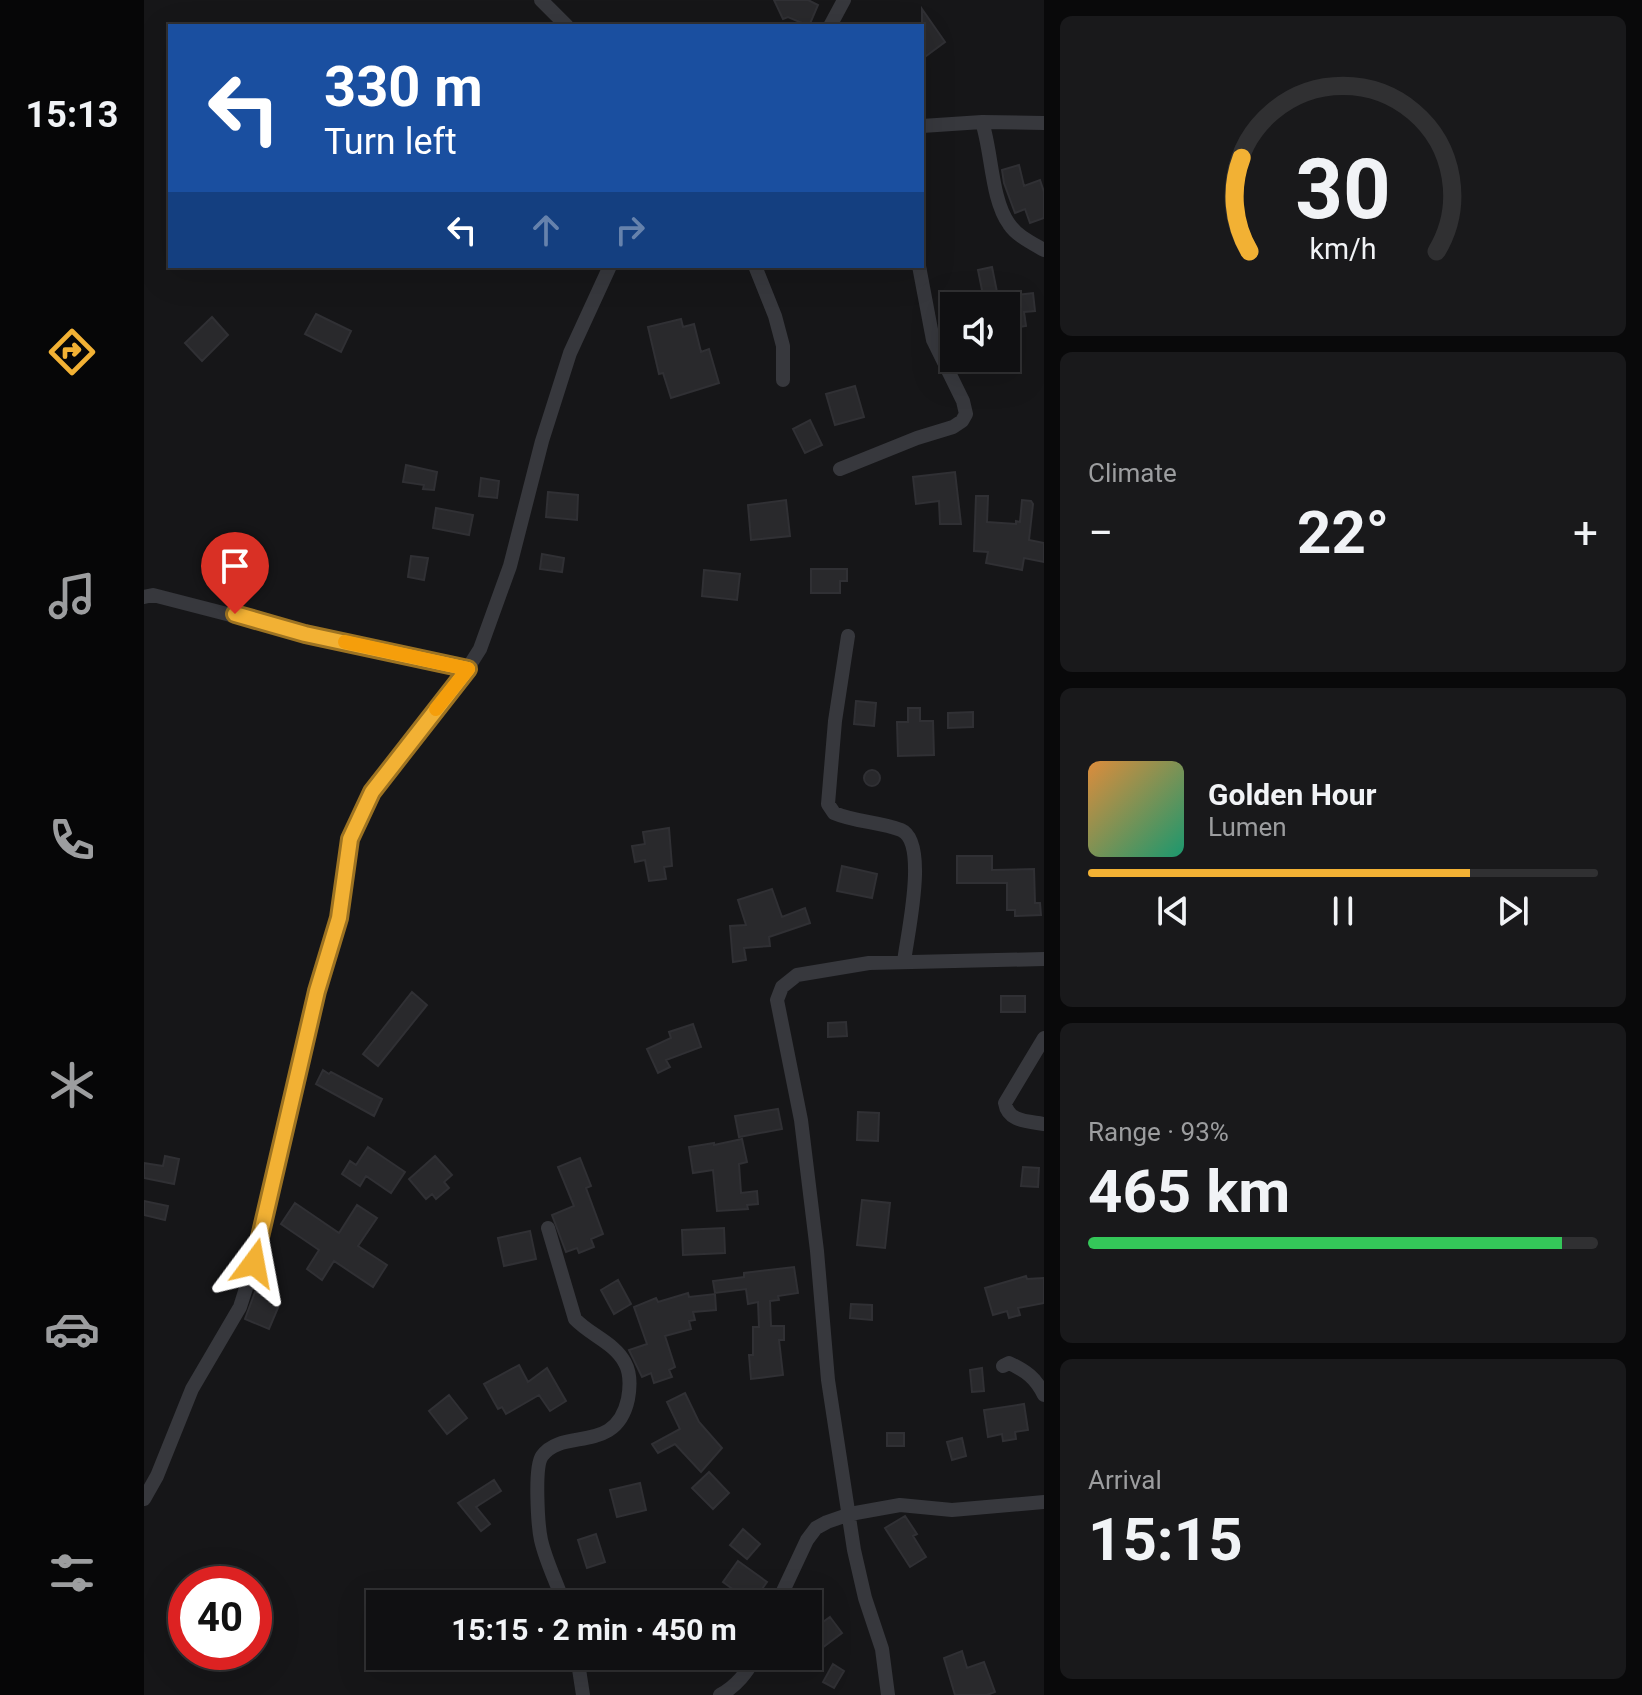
<!DOCTYPE html>
<html lang="en">
<head>
<meta charset="utf-8">
<style>
  body { margin:0; font-family:Roboto,sans-serif; background:#19191b; color:#f1f3f6; height:100vh; display:flex; flex-direction:column; font-size:30px; white-space:nowrap }
  * { box-sizing:border-box; margin:0 }
  p { font-size:26px; color:#9c9d9f }
  .icon { flex:none; width:44px; height:44px; fill:none; stroke:currentColor; stroke-width:2; stroke-linecap:round; stroke-linejoin:round }
  .map { position:relative; flex:1; overflow:hidden }
  .sheet { display:flex; flex-direction:column; gap:16px; padding:16px; background:#09090a; width:598px }
  .sheet>* { flex:none }
  .banner { position:absolute; left:24px; top:24px; width:756px; height:244px; border-radius:0px; box-shadow:0 8px 32px #0002,0 0 0 2px #303032; background:#1a4fa0; color:#fff; overflow:hidden }
  .tools { position:absolute; left:796px; top:292px; display:grid; gap:16px }
  .tools a { display:grid; place-items:center; width:80px; height:80px; border-radius:0px; background:#101012; box-shadow:0 8px 32px #0002,0 0 0 2px #303032; font-size:40px }
  .speed { position:absolute; left:24px; top:1566px; display:flex; gap:16px; font-size:40px; font-weight:700; text-align:center }
  .speed>* { display:grid; place-content:center; width:104px; height:104px; border-radius:50%; background:#101012; box-shadow:0 8px 32px #0002,0 0 0 2px #303032; line-height:1 }
  .speed .limit { border:12px solid #d22; background:#fff; color:#111 }
  .pin { position:absolute; display:grid; place-items:center; width:68px; height:68px; color:#fff; margin:-82px -34px; border-radius:50% 50% 50% 0; rotate:-45deg; box-shadow:0 0 8px #0007 }
  .pin .icon { rotate:45deg }
  .me { position:absolute; width:88px; margin:-44px; rotate:13deg; stroke-linejoin:round; filter:drop-shadow(0 0 6px #0008) }
  .turn { display:flex; align-items:center; gap:28px; height:168px; padding:0 24px; font-size:36px }
  .turn .icon { width:104px; height:104px; stroke-width:2.5 }
  .turn b { display:block; font-size:56px; line-height:68px }
  .lanes { display:flex; align-items:center; height:76px; padding:0 24px; background:#0003; justify-content:center; gap:40px; direction:ltr }
  .lanes .off { opacity:.35 }
  .big { font-size:60px; font-weight:700; line-height:1.1 }
  .sheet .widget { flex:1; display:flex; flex-direction:column; justify-content:center; gap:12px; min-width:0; padding:0 28px; border-radius:12px; background:#19191b }
  .sheet .dial { align-items:center; gap:0 }
  .dial svg { height:208px; overflow:visible; fill:none; stroke:#303032; stroke-width:7; stroke-linecap:round; text-anchor:middle }
  .dial text { fill:#f1f3f6; stroke:none }
  .song { display:flex; align-items:center; gap:24px }
  .cover { width:96px; height:96px; border-radius:12px; background:linear-gradient(135deg,hsl(30 70% 55%),hsl(160 70% 35%)) }
  .played { height:8px; border-radius:4px; background:linear-gradient(90deg,#f2b134 75%,#303032 75%) }
  .keys { display:flex; justify-content:space-around; direction:ltr }
  .heat { display:flex; justify-content:space-between; align-items:center; font-size:44px; direction:ltr }
  .charge { height:12px; border-radius:6px; background:linear-gradient(90deg,#34c759 93%,#303032 0) }
  .trip { position:absolute; left:222px; top:1590px; width:456px; height:80px; border-radius:0px; background:#101012; box-shadow:0 8px 32px #0002,0 0 0 2px #303032; font-weight:700; line-height:80px; text-align:center }
  main { display:flex; flex:1; min-height:0 }
  .tabs { display:flex; flex-direction:column; width:144px; justify-content:space-around; align-items:center; background:#060607; color:#9c9d9f }
  .tabs .icon { width:56px; height:56px }
  .tabs .active { color:#f2b134 }
  .tabs b { font-size:36px; color:#f1f3f6 }
  .map>svg:first-child { display:block }
  .building { fill:#29292c; stroke:#303034; stroke-width:2 }
  .lines { fill:none; stroke-linecap:round; stroke-linejoin:round }
  .minor { stroke:#37383d; stroke-width:14 }
  .route-casing { stroke:#9d7322; stroke-width:20 }
  .route { stroke:#f2b134; stroke-width:14 }
  .slow { stroke:#f59e0b; stroke-width:14 }
</style>
</head>
<body>
<main>
<nav class="tabs">
<b>15:13</b>
<svg class="icon active" aria-label="directions" viewBox="0 0 24 24"><path d="M12 3l9 9-9 9-9-9zM9 14v-3h6M13 9l2 2-2 2"/></svg>
<svg class="icon" aria-label="music" viewBox="0 0 24 24"><path d="M9 18V5l10-2v13"/><circle cx="6" cy="18" r="3"/><circle cx="16" cy="16" r="3"/></svg>
<svg class="icon" aria-label="phone" viewBox="0 0 24 24"><path d="M5 4h4l2 5-3 2q2 4 5 5l2-3 5 2v4C11 20 4 13 5 4z"/></svg>
<svg class="icon" aria-label="climate" viewBox="0 0 24 24"><path d="M12 3v18M4 7l16 10M4 17L20 7"/></svg>
<svg class="icon" aria-label="car" viewBox="0 0 24 24"><path d="M5 17H2v-5l4-1 3-4h7l3 4 3 1v5h-3M9 17h6M6 11h13"/><circle cx="7" cy="17" r="2"/><circle cx="17" cy="17" r="2"/></svg>
<svg class="icon" aria-label="filters" viewBox="0 0 24 24"><path d="M4 7h16M4 17h16"/><circle cx="9" cy="7" r="2"/><circle cx="15" cy="17" r="2"/></svg>
</nav>
<div class="map">
<svg width="900" height="1695" viewBox="0 0 900 1695">
  <rect width="100%" height="100%" fill="#161618"/>
  <path class="building" d="M630,0h34l10,5 -9,21 -21,-9 -5,2z
    M778,9l23,33 -23,17z
    M875,165l5,21 16,-6 4,12v26l-14,5 -5,-14 -10,4 -11,-30 -2,-13z
    M848,267l5,25 -14,3 -5,-25z
    M889,293l2,18 -11,1 2,14 -20,3v-11l5,-1 -2,-21z
    M172,314l35,17 -10,21 -36,-18z
    M68,317l16,18 -26,26 -17,-18z
    M537,319l2,8 11,-3 7,28 8,-3 10,34 -48,15 -8,-25 -4,1 -11,-47z
    M711,386l9,31 -29,8 -9,-31z
    M666,420l12,25 -17,8 -12,-24z
    M262,465l31,7 -3,18 -11,-1 1,-4 -21,-3z
    M811,472l6,52h-21l-1,-23 -23,3 -3,-27z
    M337,478l18,3 -2,17 -18,-2z
    M404,492l30,3 -1,25 -31,-3z
    M832,496h12l-1,26 29,2v-3l4,1 2,-22 9,1 2,3 -4,36 15,3v19l-20,-4 -2,12 -36,-7 2,-11 -14,-1z
    M642,500l4,36 -39,4 -3,-35z
    M292,508l37,7 -4,20 -36,-7z
    M398,554l22,4 -2,14 -22,-3z
    M267,556l17,2 -4,22 -16,-3z
    M667,569h36v12h-7v12h-29z
    M560,570l36,4 -3,26 -35,-4z
    M712,701l20,2 -2,23 -20,-2z
    M764,708h12v13h13l1,34 -36,1 -1,-34h11z
    M829,712v15l-25,1v-15z
    M720 778a8 8 0 1 1 16 0a8 8 0 1 1-16 0Z
    M525,828l3,38 -8,1 2,12 -17,2 -4,-21 -10,2 -3,-16 13,-2 -2,-12z
    M813,856h35v14l42,-1 1,34h5l1,12 -26,1v-6h-8v-27h-50z
    M698,866l35,8 -5,24 -35,-7z
    M628,889l10,28 23,-9 5,15 -41,14 1,9 -26,2 2,12 -13,2 -3,-36 16,-1 -8,-25z
    M268,992l15,13 -49,61 -15,-12z
    M857,996h24v16h-24z
    M702,1022l1,14 -19,1v-14z
    M549,1024l8,23 -35,13 4,7 -12,6 -11,-24 24,-11 -2,-6z
    M179,1070l6,4 2,-2 51,27 -8,17 -58,-32z
    M634,1109l4,20 -43,8 -4,-21z
    M714,1112l21,1 -1,28 -21,-1z
    M598,1139l5,23 -8,2 2,29 16,-2 1,13 -11,1 1,4 -31,2 -4,-41 -20,3 -4,-26 25,-4v2z
    M224,1147l37,25 -14,21 -25,-17 -6,10 -18,-12 8,-13 6,4z
    M21,1156l14,3 -5,25 -30,-6v-15l19,3z
    M291,1156l17,19 -8,7 5,6 -13,11 -4,-5 -6,5 -17,-20z
    M436,1158l11,28 -5,2 17,46 -12,5 3,8 -15,6 -2,-5 -11,4 -14,-37 22,-9 -16,-39z
    M879,1167l16,1 -1,19 -17,-1z
    M718,1200l28,3 -5,45 -28,-3z
    M0,1201l24,5 -3,14 -21,-5z
    M151,1203l44,30 18,-28 20,13 -19,28 29,19 -14,22 -39,-26 -12,19 -15,-11 12,-19 -38,-26z
    M580,1228l1,25 -42,2 -1,-25z
    M386,1231l6,28 -32,7 -6,-28z
    M650,1267l4,26 -20,3 1,4 -9,1 1,25h13v14h-5l4,35 -32,4 -2,-24h4v-28h6l-1,-25 -10,2 -2,-15 -31,4 -2,-12 31,-4v-4z
    M882,1276l1,3 17,-1v25l-26,5 2,7 -11,3 -2,-7 -14,4 -8,-27z
    M474,1280l13,24 -17,10 -13,-24z
    M111,1292l25,11 -11,26 -24,-10z
    M544,1293l1,4 26,-3 1,16 -23,2 2,8 -6,1 2,8 -26,7 10,31 -6,3 3,7 -18,6 -3,-10 -9,4 -13,-27 18,-6 -13,-37 22,-9 2,4z
    M707,1304l21,1v15l-22,-2z
    M375,1365l9,17 19,-14 19,33 -16,10 -11,-16 -33,19 -4,-7 -4,2 -14,-25z
    M838,1368l2,23 -12,1 -2,-22z
    M541,1393l14,29 23,26 -21,24 -26,-28 -17,9 -6,-9 28,-15 -13,-27z
    M305,1395l18,23 -20,16 -18,-23z
    M880,1404l4,26 -13,2 1,7 -13,2 -1,-7 -14,3 -4,-27z
    M743,1433h17v13h-17z
    M818,1438l4,18 -14,4 -5,-18z
    M565,1472l20,21 -16,16 -21,-21z
    M350,1480l7,11 -25,16 14,17 -9,7 -23,-28z
    M496,1483l6,27 -29,7 -7,-27z
    M761,1516l12,18 -4,2 13,21 -16,10 -25,-39z
    M599,1529l17,15 -13,15 -17,-14z
    M452,1534l9,28 -18,6 -9,-28z
    M594,1561l29,21 -15,21 -29,-21z
    M686,1617l12,16 -28,21 -6,-9v-12z
    M818,1651l5,17 17,-6 11,30 -8,3h-32l-11,-37z
    M689,1664l11,7 -10,17 -11,-6z"/>
  <g class="lines">
    <path class="minor" d="M397,0l26,26
      M686,26l14,-26
      M838,122c10,30 9,77 27,102 8,12 23,19 35,26
      M778,126l60,-4 62,1
      M611,266l20,50 8,30v34
      M696,469l77,-31 36,-11 9,-6 4,-7 -3,-13 -30,-61 -14,-74
      M0,597l9,-2 152,39 163,35
      M704,636l-13,85 -7,83 6,9c21,9 46,9 67,17 28,12 6,105 3,132
      M900,1038l-39,65c3,19 23,18 39,21
      M404,1228l27,91c15,16 40,24 50,44 6,11 5,25 3,36 -12,56 -65,28 -86,57 -8,11 -4,70 -1,84 5,22 16,43 23,64
      M859,1366l6,-3c17,8 27,15 35,32
      M0,1499l13,-23 35,-87 48,-82 14,-44 63,-272 22,-73 11,-79 22,-47 89,-113 19,-30 30,-83 32,-125 28,-88 40,-87
      M633,1604l30,-64 9,-12 11,-6 23,-8 50,-9 52,5 92,-8
      M433,1656l6,39
      M576,1695c17,-9 27,-23 36,-39
      M744,1695l-6,-46 -17,-51 -11,-48 -26,-170 -11,-129 -16,-131 -24,-120 5,-13 15,-12 72,-12 175,-4"/>
  </g>
  <g class="lines">
    <g class="route-casing">
      <path id="route" d="M91,614l70,20 163,35 -96,123 -22,47 -11,79 -22,73 -63,272"/>
    </g>
    <use href="#route" class="route"/>
    <path class="slow" d="M201,642l123,27 -32,40"/>
  </g>
</svg>
<div class="tools">
<a><svg class="icon" aria-label="sound" viewBox="0 0 24 24"><path d="M4 9h4l5-4v14l-5-4H4zM17 9q2 3 0 6"/></svg></a>
</div>
<div class="speed"><div class="limit">40</div></div>
<div class="pin" style="left:91px;top:614px;background:#d93025"><svg class="icon" aria-label="arrive" viewBox="0 0 24 24"><path d="M6 21V4h12l-3 4 3 4H6"/></svg></div>
<svg class="me" style="left:110px;top:1263px" viewBox="-20 -20 40 40"><path d="M0-17L14 15 0 8-14 15z" fill="#f2b134" stroke="#fff" stroke-width="4"/></svg>
<div class="trip">15:15 · 2 min · 450 m</div>
<div class="banner">
<div class="turn"><svg class="icon" aria-label="left" viewBox="0 0 24 24"><path d="M17 20v-9H6M10 6l-5 5 5 5"/></svg><div><b>330 m</b>Turn left</div></div>
<div class="lanes"><svg class="icon" aria-label="left" viewBox="0 0 24 24"><path d="M17 20v-9H6M10 6l-5 5 5 5"/></svg><svg class="icon off" aria-label="ahead" viewBox="0 0 24 24"><path d="M12 20V5M6 11l6-6 6 6"/></svg><svg class="icon off" aria-label="right" viewBox="0 0 24 24"><path d="M7 20v-9h11M14 6l5 5-5 5"/></svg></div>
</div>
</div>
<section class="sheet">
<div class="widget dial"><svg viewBox="0 0 100 80">
<path d="M14 69A42 42 0 1 1 86 69"/>
<path d="M14 69A42 42 0 0 1 11 33" stroke="#f2b134"/>
<text x="50" y="56" font-size="32" font-weight="700">30</text>
<text x="50" y="72" font-size="11">km/h</text>
</svg></div>
<div class="widget"><p>Climate</p>
<div class="heat"><a>−</a><b class="big">22°</b><a>+</a></div>
</div>
<div class="widget">
<div class="song"><i class="cover"></i><div><b>Golden Hour</b><p>Lumen</p></div></div>
<div class="played"></div>
<div class="keys"><svg class="icon" aria-label="previous" viewBox="0 0 24 24"><path d="M18 5L8 12l10 7zM5 5v14"/></svg><svg class="icon" aria-label="pause" viewBox="0 0 24 24"><path d="M8 5v14M16 5v14"/></svg><svg class="icon" aria-label="next" viewBox="0 0 24 24"><path d="M6 5l10 7-10 7zM19 5v14"/></svg></div>
</div>
<div class="widget"><p>Range · 93%</p><b class="big">465 km</b><div class="charge"></div></div>
<div class="widget"><p>Arrival</p><b class="big">15:15</b></div>
</section>
</main>
</body>
</html>
